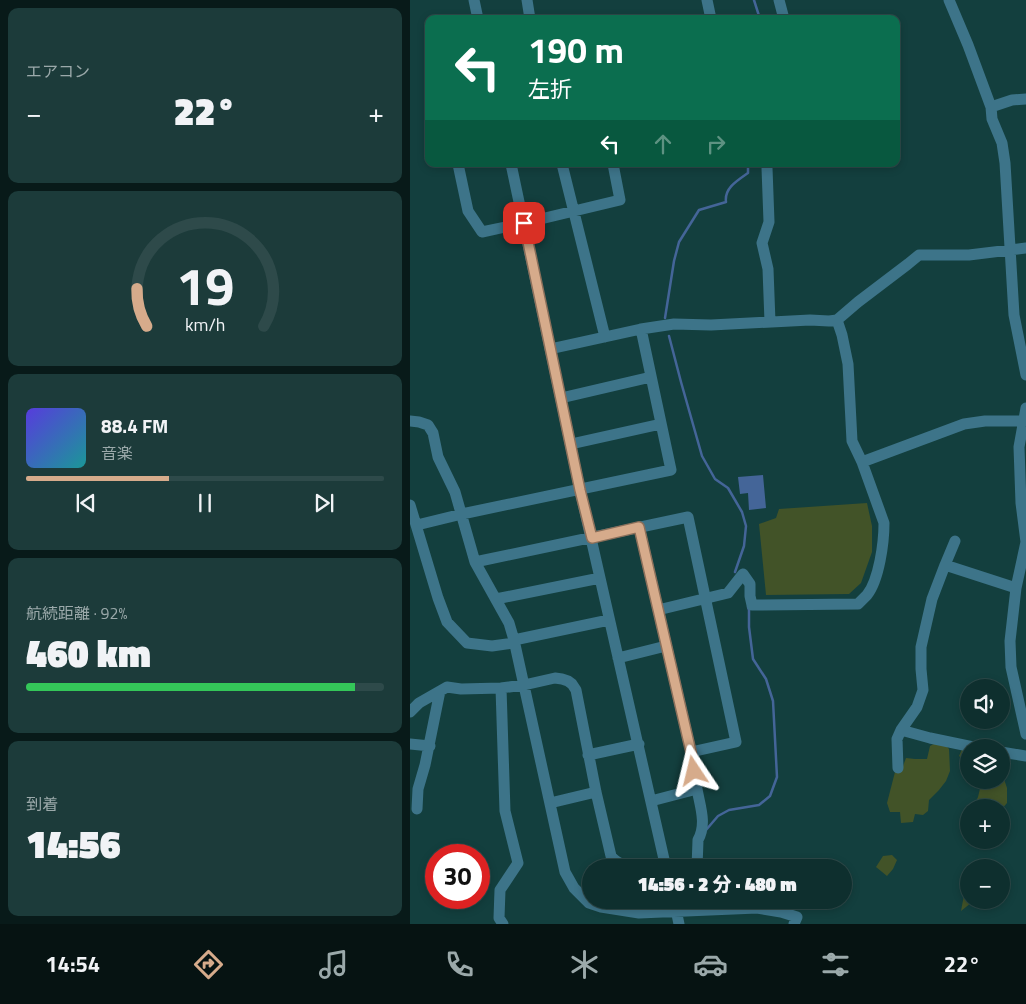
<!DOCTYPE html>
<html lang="ja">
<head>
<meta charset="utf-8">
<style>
  body { margin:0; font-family:"Titillium Web","Noto Sans JP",sans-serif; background:#1c3b3a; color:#f1f3f6; height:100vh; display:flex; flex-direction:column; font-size:19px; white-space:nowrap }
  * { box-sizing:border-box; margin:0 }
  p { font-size:16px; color:#9ba9aa }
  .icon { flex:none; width:28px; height:28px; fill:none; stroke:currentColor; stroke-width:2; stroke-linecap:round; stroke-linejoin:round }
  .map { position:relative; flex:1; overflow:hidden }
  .panel { display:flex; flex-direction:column; gap:8px; padding:8px; background:#081a19; width:410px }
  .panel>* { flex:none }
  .banner { position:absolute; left:15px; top:15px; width:475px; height:152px; border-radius:10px; box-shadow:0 2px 8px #0003,0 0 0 1px #2e4a4a; background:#0b6e4f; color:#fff; overflow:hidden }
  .buttons { position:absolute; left:550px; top:679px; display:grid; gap:10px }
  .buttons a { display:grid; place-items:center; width:50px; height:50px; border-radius:50%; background:#0e2f2e; box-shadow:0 2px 8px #0003,0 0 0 1px #2e4a4a; font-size:25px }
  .speed { position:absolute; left:15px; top:844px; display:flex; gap:10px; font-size:25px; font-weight:700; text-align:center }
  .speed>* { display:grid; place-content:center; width:65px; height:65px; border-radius:50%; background:#0e2f2e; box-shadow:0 2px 8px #0003,0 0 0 1px #2e4a4a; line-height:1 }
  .speed .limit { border:8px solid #d22; background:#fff; color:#111 }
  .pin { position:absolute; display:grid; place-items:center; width:42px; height:42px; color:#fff; margin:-21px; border-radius:10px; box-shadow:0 2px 8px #0006 }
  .me { position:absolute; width:55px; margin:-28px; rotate:350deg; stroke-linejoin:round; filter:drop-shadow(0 0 4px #0008) }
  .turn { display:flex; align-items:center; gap:18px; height:105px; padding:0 20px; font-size:22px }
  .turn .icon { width:65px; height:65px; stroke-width:2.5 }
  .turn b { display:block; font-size:35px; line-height:42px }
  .lanes { display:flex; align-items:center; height:48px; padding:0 20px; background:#0003; justify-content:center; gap:25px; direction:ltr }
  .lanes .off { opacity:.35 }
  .big { font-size:38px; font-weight:800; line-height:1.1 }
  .panel .card { flex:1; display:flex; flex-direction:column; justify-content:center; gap:8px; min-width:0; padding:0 18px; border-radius:10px; background:#1c3b3a }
  .panel .dial { align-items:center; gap:0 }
  .dial svg { height:130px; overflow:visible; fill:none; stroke:#2e4a4a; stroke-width:7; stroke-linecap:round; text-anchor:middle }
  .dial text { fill:#f1f3f6; stroke:none }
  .song { display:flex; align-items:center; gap:15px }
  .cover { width:60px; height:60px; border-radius:8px; background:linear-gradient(135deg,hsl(250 70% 55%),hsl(180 70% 35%)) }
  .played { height:5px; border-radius:2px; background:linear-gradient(90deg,#d6ab8b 40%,#2e4a4a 40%) }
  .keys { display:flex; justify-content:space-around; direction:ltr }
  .heat { display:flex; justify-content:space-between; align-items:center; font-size:28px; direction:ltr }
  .charge { height:8px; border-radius:4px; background:linear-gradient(90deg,#34c759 92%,#2e4a4a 0) }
  .trip { position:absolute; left:172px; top:859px; width:270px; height:50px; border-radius:25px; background:#0e2f2e; box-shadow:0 2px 8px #0003,0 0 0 1px #2e4a4a; font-weight:800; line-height:50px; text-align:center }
  .tab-bar { display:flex; height:80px; justify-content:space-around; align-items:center; background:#061312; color:#9ba9aa }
  .tab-bar .icon { width:35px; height:35px }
  .tab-bar .active { color:#d6ab8b }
  .tab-bar b { font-size:22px; color:#f1f3f6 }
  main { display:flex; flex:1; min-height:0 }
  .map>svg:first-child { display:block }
  .green { fill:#425328 }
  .water { fill:#446598 }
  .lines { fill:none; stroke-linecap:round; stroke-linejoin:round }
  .stream { stroke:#446598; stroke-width:2.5 }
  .minor { stroke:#3d7489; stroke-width:11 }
  .route-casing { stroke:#8b6f5a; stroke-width:12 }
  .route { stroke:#d6ab8b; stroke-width:9 }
</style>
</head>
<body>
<main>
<section class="panel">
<div class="card"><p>エアコン</p>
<div class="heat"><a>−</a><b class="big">22°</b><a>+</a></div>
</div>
<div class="card dial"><svg viewBox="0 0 100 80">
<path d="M14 69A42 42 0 1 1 86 69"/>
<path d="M14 69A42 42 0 0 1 8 46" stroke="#d6ab8b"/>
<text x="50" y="56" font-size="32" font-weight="700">19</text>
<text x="50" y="72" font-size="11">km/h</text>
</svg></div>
<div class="card">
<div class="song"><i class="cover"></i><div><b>88.4 FM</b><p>音楽</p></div></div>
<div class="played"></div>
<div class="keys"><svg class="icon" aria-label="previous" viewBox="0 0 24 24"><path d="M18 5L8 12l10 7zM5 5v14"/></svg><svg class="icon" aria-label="pause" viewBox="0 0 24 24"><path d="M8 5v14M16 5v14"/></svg><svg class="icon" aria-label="next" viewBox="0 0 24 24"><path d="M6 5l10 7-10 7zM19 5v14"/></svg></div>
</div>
<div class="card"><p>航続距離 · 92%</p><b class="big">460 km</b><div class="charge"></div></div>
<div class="card"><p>到着</p><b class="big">14:56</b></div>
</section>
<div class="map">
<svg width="616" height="924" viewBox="0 0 616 924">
  <rect width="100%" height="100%" fill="#133f3e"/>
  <path class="green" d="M457,503l5,23v26l-11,31 -12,11 -83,1 -7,-71 17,-6 3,-9z
    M531,740l8,9 1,22 -4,10 -7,9 -10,10 -1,11 -5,4 -8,-1 -2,8 -12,1 -1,-11h-10l-3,-9 8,-31 8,-6 3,-8 9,1h12l3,-13z
    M554,745l5,3v24l-5,-12 -5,-4z
    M591,756l4,1 1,13 -2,9 3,9v15l-6,7v-2h-28l5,-11 4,-17h19z
    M482,855l5,5 -4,9 -6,7 -11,-9 7,-11z
    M556,891l3,1v8h2v3l-10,8 3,-16z"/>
  <path class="water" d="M353,475l3,33 -17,2 -1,-17 -8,1 -2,-17z"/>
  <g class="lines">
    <path class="stream" d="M344,0l6,19
      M255,318l9,-57 5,-19 20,-32 27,-8c-2,-14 12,-22 22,-29v-9
      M259,336l12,46 21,74 13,23 13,9 14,24 4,14 -2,20 -9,26
      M296,830l12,-14 11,-6 30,-5 11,-9 7,-19 -4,-76 -7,-22 -13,-20 -4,-32v-17l-1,-3
      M300,900l2,3h42"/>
    <path class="minor" d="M64,0l4,19
      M117,0l3,19
      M297,0l4,19
      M369,0l5,19
      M539,0l19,45 23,62 1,12 10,24 3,20 9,152 12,60
      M581,107l21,-7 14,-1
      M48,164l10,47 14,21 42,-9 96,-23 -7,-36
      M101,164l69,326 86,378
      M152,164l43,173
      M358,164l-1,4 2,54 -7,21 6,26 2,53
      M140,349l91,-20 33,-5 37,1 99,-5 19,1 8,-1 21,-18 50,-38 11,-9h50l57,-7
      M151,398l90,-21
      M616,408l-7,39 2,56 5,39 -10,46 -6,53 1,26 15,67
      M0,421l9,1 9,3 5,8 5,24 17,35 20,70 34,61 5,17 51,232 9,16 15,15 12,4 38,6 118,-5 24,4 16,5 -3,7
      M161,444l90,-20
      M452,462l102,-38 21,-3h39
      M0,505l28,93 9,24 20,21 25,3 22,-3
      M7,525l45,-11 209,-44 -30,-141
      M229,527l52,225
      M65,562l213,-45 48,225 -45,10 6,37 -46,12
      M535,565l10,-24
      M86,599l104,-21
      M248,610l70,-17 15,-19 7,10v12l2,9 106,-1c3,-3 6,-6 9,-9 12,-15 17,-52 17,-72l-22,-61 -10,-21 -4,-77 -6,-29 -5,-15
      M104,640l95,-20
      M208,658l48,-12
      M91,688l4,123 13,52 -18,27 -1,28 4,6
      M0,712l9,-9 28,-16 14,2 40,-1 23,-3 31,-7 7,1 6,2 4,3 4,6 20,102 15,64c11,15 39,11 55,8
      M0,744l20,2
      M568,748l-48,-10 -29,-8 16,-23 6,-17 -2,-21v-22l11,-48 13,-34 71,23
      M591,752l25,4
      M178,755l51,-11
      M488,768l-1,-29 4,-9
      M287,789c3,17 10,35 1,51l-1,28
      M140,803l46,-11
      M7,809l1,-20 7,-24 15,-74
      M264,900l5,24"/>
  </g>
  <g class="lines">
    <g class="route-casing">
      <path id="route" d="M114,223l56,267 12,48 47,-11 52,225 3,19"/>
    </g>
    <use href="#route" class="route"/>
  </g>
</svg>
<div class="buttons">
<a><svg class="icon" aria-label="sound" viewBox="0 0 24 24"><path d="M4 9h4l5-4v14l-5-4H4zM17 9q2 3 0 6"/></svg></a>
<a><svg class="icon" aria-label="layers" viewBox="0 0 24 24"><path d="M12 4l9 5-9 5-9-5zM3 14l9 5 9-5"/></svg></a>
<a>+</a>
<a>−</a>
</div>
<div class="speed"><div class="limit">30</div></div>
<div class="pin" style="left:114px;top:223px;background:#d93025"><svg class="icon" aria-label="arrive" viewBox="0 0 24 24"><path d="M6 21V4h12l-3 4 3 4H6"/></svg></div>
<svg class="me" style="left:284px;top:771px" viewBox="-20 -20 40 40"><path d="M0-17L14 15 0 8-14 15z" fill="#d6ab8b" stroke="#fff" stroke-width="4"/></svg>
<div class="trip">14:56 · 2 分 · 480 m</div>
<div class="banner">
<div class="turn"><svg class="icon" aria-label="left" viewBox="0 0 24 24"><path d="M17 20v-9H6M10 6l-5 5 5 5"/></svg><div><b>190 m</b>左折</div></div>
<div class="lanes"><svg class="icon" aria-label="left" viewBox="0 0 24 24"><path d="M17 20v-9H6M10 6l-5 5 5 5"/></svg><svg class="icon off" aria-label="ahead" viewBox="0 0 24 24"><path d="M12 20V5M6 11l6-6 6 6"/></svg><svg class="icon off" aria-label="right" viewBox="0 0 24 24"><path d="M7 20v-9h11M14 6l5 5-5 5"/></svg></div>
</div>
</div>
</main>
<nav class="tab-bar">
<b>14:54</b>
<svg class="icon active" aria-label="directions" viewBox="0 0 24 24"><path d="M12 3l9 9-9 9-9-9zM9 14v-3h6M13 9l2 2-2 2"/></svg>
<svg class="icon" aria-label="music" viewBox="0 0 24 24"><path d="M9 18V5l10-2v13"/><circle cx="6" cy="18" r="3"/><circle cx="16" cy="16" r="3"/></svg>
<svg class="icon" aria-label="phone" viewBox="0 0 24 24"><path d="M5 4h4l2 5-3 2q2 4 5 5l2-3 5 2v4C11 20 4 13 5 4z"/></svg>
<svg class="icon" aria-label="climate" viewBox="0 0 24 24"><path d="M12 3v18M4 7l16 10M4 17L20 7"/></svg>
<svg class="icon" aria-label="car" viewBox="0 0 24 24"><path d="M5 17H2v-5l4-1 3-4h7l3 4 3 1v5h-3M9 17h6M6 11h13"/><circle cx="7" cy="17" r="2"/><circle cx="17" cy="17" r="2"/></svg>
<svg class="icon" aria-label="filters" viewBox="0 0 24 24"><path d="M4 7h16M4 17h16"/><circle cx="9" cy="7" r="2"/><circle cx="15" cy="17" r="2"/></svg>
<b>22°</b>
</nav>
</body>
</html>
